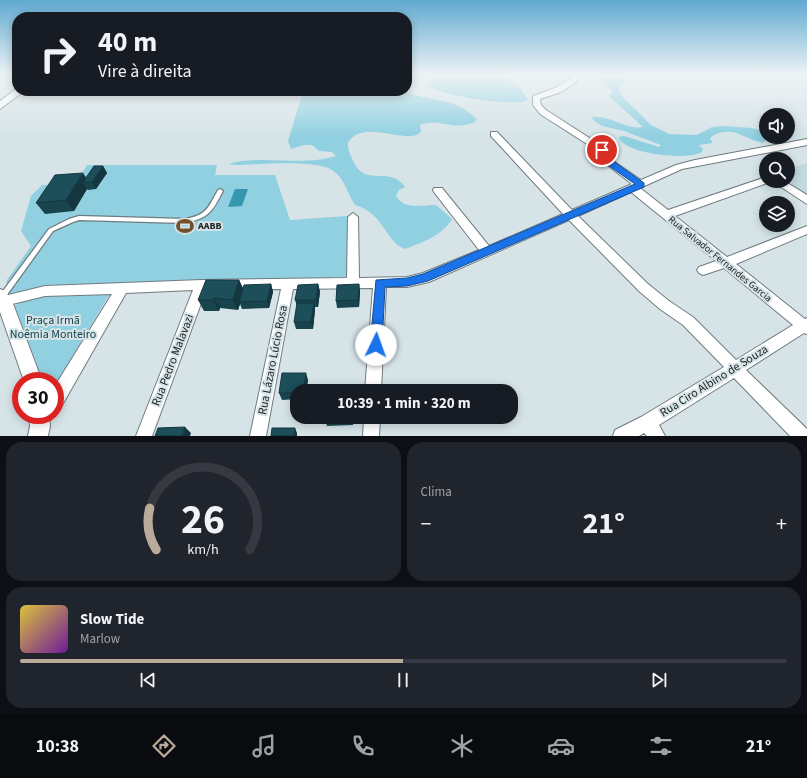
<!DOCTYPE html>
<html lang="pt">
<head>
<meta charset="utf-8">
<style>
  body { margin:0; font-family:"Source Sans 3",sans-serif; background:#20242c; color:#f1f3f6; height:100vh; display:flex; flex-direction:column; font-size:15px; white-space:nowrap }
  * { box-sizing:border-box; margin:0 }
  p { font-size:13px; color:#9ea1a6 }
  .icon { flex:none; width:22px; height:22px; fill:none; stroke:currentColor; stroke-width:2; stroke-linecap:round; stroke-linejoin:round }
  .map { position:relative; height:436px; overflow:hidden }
  .side { display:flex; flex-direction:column; gap:6px; padding:6px; background:#0d0f14; flex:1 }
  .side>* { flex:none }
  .top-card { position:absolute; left:12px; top:12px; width:400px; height:84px; border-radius:16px; box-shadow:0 2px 10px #0003; background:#171b24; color:#f1f3f6; overflow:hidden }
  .buttons { position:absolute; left:759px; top:108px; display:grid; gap:8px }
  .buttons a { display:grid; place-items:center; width:36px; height:36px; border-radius:50%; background:#171b24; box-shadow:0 2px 10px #0003; font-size:20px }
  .speed { position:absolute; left:12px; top:372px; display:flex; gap:8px; font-size:20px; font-weight:700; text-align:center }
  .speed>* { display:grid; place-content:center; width:52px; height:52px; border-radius:50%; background:#171b24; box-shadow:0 2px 10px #0003; line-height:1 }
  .speed .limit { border:6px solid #d22; background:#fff; color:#111 }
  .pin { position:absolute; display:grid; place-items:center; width:34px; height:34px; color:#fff; margin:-17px; border:2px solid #fff; border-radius:50%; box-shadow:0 1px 4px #0007 }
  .me { position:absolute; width:44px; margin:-22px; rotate:3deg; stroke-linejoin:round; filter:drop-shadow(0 0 3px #0008) }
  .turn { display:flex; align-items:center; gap:14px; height:84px; padding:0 20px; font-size:18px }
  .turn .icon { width:52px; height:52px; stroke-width:2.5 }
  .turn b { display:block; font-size:28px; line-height:34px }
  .big { font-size:30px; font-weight:700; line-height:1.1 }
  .side .widget { flex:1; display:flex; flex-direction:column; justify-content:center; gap:6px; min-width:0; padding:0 14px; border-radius:16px; background:#20242c }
  .side .dial { align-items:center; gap:0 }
  .dial svg { height:104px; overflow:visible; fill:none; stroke:#363941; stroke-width:7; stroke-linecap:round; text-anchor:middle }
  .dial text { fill:#f1f3f6; stroke:none }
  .song { display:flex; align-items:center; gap:12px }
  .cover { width:48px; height:48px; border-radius:6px; background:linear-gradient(135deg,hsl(50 70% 55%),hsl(280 70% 35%)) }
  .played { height:4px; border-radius:2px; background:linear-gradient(90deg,#b9aa9a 50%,#363941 50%) }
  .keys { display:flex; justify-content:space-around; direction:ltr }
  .heat { display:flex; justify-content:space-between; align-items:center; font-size:22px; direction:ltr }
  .side .tiles { flex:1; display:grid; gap:6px; grid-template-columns:1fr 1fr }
  .widget:last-child { grid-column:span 2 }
  .trip { position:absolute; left:290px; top:384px; width:228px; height:40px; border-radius:16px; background:#171b24; box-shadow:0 2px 10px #0003; font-weight:700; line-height:40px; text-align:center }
  .menu { display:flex; height:64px; justify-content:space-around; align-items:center; background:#090b0e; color:#9ea1a6 }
  .menu .icon { width:28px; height:28px }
  .menu .current { color:#b9aa9a }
  .menu b { font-size:18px; color:#f1f3f6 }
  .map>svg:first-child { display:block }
  .built { fill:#c2d9df }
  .green { fill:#91d0e0 }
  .water { fill:#3598ae }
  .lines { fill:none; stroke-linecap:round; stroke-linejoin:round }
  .service-casing { stroke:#6f7b7f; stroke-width:2.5 }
  .minor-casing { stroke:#6f7b7f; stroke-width:2 }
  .tertiary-casing { stroke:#6f7b7f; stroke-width:2 }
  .service { fill:#fff; fill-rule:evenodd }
  .minor { fill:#fff; fill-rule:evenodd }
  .tertiary { fill:#fff; fill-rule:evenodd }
  .wall { fill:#18444d }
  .shaded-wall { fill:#14373f }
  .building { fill:#1c4f5a; stroke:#14373f }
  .route { fill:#1a73e8; stroke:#114b97 }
  .labels { text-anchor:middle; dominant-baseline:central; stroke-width:4; stroke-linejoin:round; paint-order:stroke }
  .poi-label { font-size:10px; font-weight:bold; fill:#202527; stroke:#d6e4e8; text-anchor:start }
  .street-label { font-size:10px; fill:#202527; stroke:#d6e4e8 }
  .near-park-label { font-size:12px; fill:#18434d; stroke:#d6e4e8 }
  .near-street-label { font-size:12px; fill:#202527; stroke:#d6e4e8 }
</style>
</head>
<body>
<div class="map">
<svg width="807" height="436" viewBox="0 0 807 436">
  <rect width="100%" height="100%" fill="#d6e4e8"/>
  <path class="built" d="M807,163v33l-23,-15h4v-12z"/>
  <path class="green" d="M436,75h67l17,13 8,12c-10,8 -92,-5 -102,-15z
    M595,75h28l4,2 -8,11 1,6 31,31 18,9 28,1 15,-8 12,-1 28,2 8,2 9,8 -6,5c-20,-4 -29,-18 -51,-7l-2,3 3,4 -14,2 4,4 -1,3c-16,9 -77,2 -84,-15l6,-1 35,11 2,-2 -37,-14 -22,-5 -9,-6 -1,-3c19,-2 33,13 51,10l-34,-31 3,-5z
    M294,91h111c26,12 43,4 69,25l3,3 -2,3c-23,10 -36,-5 -55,3l1,7c-15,14 -56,-14 -73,10 -1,7 3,13 5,19 13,28 36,3 52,26l-6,3 -3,5c6,15 26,10 40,10l16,14c-9,16 -30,24 -47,30 -19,-6 -21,-36 -50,-44 -7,-10 -9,-23 -19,-32 -15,-15 -75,-8 -98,-8l-10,-1c34,-10 74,3 108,-8l-4,-4 -13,-1 -7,-6h-8l-13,4 -3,-8 14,-46z
    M87,165h130l-2,10h60l15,45 57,-4v61l-296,8 -29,12 -10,-1 -6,-9 1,-7 24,-34 -10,-15 10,-35 11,-11 33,-1z
    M112,290l-57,96v-5h-16l-27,-72c15,-19 76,-17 100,-19z"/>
  <path class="water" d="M235,189h13l-6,17 -14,1z"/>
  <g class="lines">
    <g class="service-casing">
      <path id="service" d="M220,189l3,2c-11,21 -14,27 -38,32l-106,-3 -6,2 -20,9 -49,68 -2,1 -2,-1v-4l49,-66 20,-10 10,-3 106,3c22,-4 23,-11 33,-29z"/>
    </g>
    <g class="minor-casing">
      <path id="minor" d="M571,75h6l-1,7 -15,10 -21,7 1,6 5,5 59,38 4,10 32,22 35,-15 19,-5 112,-21v6l-125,24 -42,19 28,22 98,-33v4h4v1l-95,34 52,41 80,-31v8l-71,30 69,55 2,-1v16l-3,-1 -58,37 61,59v7h-17l-56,-58 -75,47 6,11h-18l-3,-3 -5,3h-26l2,-6 26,-13 83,-50 -41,-42 -23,-16 -21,-18 -70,-71 -140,62 -22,5h-21l-5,104h-16l8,-103 -80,1 -27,147h-16l31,-147 -75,1 -54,146h-16l57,-146 -67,3 -65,114 -6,2v-23l57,-92 -67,2 -45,11v-10l45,-11 157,-6 145,-2 1,-61 5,-4 5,4 1,61 48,-1 16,-4 56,-23 -45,-58 -1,-2 1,-2h8l47,58 74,-32 -72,-78v-4h6l75,78 60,-26 -30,-23 -4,-10 -58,-37 -7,-9v-9l22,-8 15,-9zM631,192l85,69 -17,6 -2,3 2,3 4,2 21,-7 69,57 -57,35 -43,-43 -24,-16 -21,-17 -70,-68z
        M772,181h12l23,14v9z
        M364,417h16l-1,19h-16z"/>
    </g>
    <g class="tertiary-casing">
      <path id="tertiary" d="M16,89l1,2h7l-24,18v-8z
        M0,289l5,2 7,10 30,80h-18l-24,-69z
        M29,415h20l1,11 -2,10h-20l2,-10z"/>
    </g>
    <use href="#service" class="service"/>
    <use href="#minor" class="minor"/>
    <use href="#tertiary" class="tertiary"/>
  </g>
  <path class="wall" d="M103,166l4,7 -11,16 -8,1 -1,-1 -13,22 -29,3 -9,-11 50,-25z
    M239,280l4,8 28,-4 2,8 -4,16 -27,1 -2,-5 -2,6 -18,-2 -1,3h-15l-6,-11z
    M318,284l2,8 -2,15h-3v3l-2,19h-17l-2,-7 3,-16 -2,-6z
    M359,284l1,8 -1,15 -22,1 -1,-7z
    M308,380l-2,11h-9v8l-15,1 -3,-7z
    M326,417h28l-1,8 -26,1 -2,-6z"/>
  <path class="shaded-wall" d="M103,166l4,7 -11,16 -4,-7z
    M83,173l6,9h-6l4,7 -13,22 -8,-11z
    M239,280l5,11 -5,11 1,2 -2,6 -5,-10z
    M271,284l2,8 -4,16 -2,-7z
    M318,284l2,8 -2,15 -2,-7z
    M359,284l1,8 -1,15 -1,-7z
    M214,298l6,10 -1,3 -6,-11z
    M314,303l1,7 -2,19 -2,-7z
    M306,373l2,7 -2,11h-3z
    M352,417h2l-1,8 -1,-6z
    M185,427l6,6 -1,3h-8z
    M295,428l2,5v3h-3z"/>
  <path class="building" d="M94,166h9l-11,16h-9z
    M83,173l-17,27 -30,3 19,-28z
    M206,280h33l-6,20 -19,-2 -1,2h-15z
    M271,284l-4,17 -28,1 5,-17z
    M318,284l-2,16h-21l3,-15z
    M359,284l-1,16 -22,1 1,-16z
    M297,303h17l-3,19h-17z
    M282,373h24l-3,18h-6v2h-18z
    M326,417h26v2l-27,1z
    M185,427l-3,9h-27l3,-8z
    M272,428h23l-1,8h-23z"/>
  <linearGradient id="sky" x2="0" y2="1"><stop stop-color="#60a9d1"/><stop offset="0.55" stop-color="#edf3f5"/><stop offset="1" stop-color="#edf3f5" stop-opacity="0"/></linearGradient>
  <rect width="807" height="136" fill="url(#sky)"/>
  <path class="route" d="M600,148h5l4,10 35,25v4l-216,94 -21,5 -22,1 -3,58 -2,4 -4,1 -4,-1 -2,-4 6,-65 31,-2 16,-4 212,-90 -33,-23 -4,-11z"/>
  <defs>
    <g id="stadium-bare" transform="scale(1.38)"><path d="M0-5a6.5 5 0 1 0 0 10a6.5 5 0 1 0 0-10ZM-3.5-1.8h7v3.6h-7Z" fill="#74502a" stroke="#d6e4e8" stroke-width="2.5" paint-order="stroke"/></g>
  </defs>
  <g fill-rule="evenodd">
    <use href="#stadium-bare" x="185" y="226"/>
  </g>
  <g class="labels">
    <g class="poi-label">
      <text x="198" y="226">AABB</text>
    </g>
    <g class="street-label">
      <text transform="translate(720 259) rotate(39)">Rua Salvador Fernandes Garcia</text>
    </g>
    <g class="near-park-label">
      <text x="53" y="320">Praça Irmã<tspan x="53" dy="14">Noêmia Monteiro</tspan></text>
    </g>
    <g class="near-street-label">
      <text transform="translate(173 360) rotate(-69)">Rua Pedro Malavazi</text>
      <text transform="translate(273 360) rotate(-79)">Rua Lázaro Lúcio Rosa</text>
      <text transform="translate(714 381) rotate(-32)">Rua Ciro Albino de Souza</text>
    </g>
  </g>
</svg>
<div class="buttons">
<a><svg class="icon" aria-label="sound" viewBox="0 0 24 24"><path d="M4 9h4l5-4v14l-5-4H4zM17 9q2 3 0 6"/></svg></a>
<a><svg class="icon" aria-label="search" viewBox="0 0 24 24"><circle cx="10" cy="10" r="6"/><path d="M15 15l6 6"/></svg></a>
<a><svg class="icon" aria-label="layers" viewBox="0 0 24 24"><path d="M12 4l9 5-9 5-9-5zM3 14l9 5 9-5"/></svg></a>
</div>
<div class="speed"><div class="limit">30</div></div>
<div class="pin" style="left:602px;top:150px;background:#d93025"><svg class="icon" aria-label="arrive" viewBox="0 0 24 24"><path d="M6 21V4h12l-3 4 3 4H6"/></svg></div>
<svg class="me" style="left:376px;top:345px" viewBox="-20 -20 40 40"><circle r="19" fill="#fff"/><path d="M0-13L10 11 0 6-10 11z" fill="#1a73e8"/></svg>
<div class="trip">10:39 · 1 min · 320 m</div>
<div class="top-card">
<div class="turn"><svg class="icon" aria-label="right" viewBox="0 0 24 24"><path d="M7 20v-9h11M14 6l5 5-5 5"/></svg><div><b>40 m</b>Vire à direita</div></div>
</div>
</div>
<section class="side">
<div class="tiles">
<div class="widget dial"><svg viewBox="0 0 100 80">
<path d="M14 69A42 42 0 1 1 86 69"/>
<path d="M14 69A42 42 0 0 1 9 37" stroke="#b9aa9a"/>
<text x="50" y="56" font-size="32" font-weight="700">26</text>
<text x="50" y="72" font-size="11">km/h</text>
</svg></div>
<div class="widget"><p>Clima</p>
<div class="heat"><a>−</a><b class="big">21°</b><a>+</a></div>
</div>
<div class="widget">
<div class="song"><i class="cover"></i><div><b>Slow Tide</b><p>Marlow</p></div></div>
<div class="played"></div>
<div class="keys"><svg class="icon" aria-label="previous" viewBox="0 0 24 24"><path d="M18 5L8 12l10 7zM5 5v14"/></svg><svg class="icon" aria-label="pause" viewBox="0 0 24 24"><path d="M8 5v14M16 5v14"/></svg><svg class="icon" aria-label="next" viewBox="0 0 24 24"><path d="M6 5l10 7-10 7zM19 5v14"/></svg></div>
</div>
</div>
</section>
<nav class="menu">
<b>10:38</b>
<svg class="icon current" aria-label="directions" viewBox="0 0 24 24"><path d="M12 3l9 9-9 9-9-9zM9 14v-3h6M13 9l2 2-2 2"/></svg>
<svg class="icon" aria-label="music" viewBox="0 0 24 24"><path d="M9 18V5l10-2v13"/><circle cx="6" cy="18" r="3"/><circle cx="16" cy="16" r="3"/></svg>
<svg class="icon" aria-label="phone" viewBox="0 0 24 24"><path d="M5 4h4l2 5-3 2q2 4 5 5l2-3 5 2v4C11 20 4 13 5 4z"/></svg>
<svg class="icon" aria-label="climate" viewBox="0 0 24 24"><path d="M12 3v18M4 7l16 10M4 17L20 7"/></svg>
<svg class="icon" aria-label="car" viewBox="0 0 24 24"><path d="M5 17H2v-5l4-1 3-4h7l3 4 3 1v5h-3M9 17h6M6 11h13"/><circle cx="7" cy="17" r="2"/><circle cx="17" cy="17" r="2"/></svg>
<svg class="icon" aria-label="filters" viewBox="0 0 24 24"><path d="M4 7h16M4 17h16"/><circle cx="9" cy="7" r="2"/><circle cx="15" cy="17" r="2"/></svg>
<b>21°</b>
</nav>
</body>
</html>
